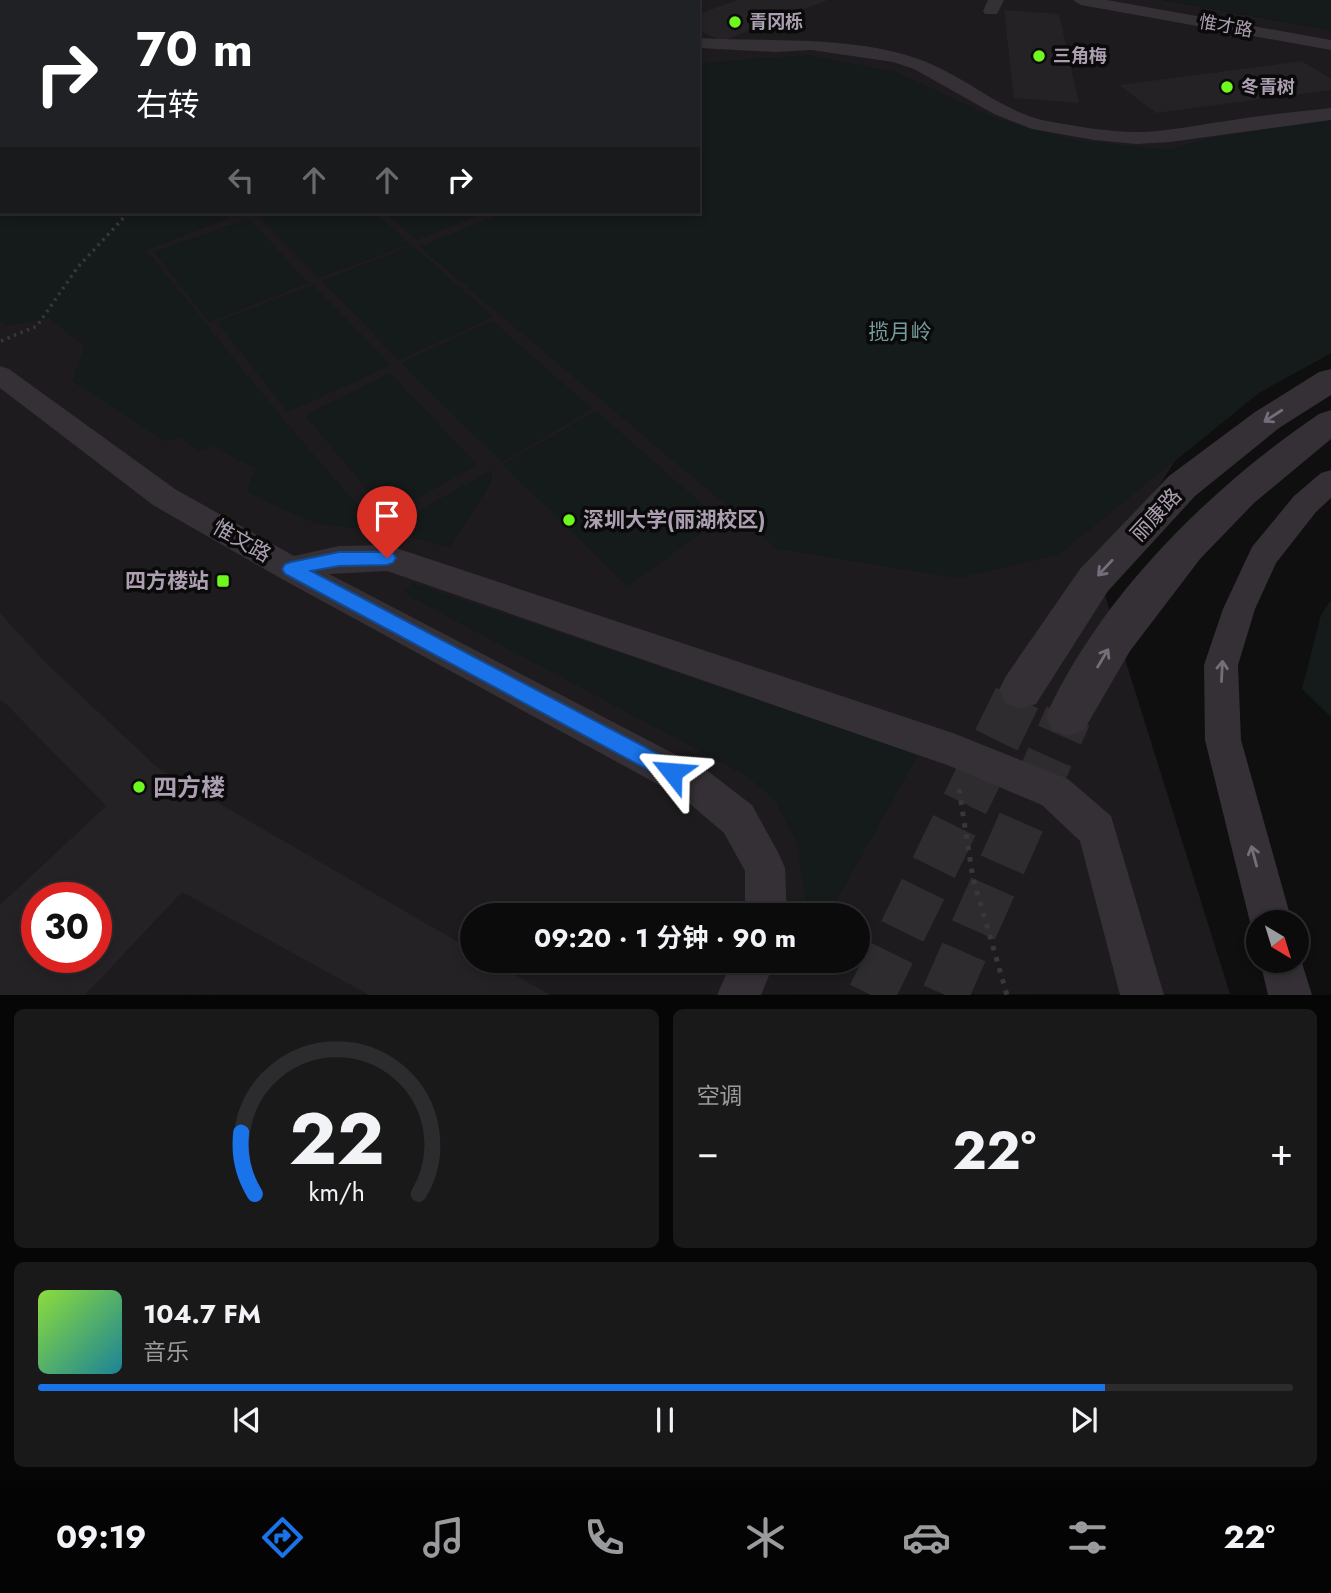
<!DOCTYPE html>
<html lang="zh">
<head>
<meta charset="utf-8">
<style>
  body { margin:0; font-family:Jost,"Noto Sans SC",sans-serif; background:#1a191a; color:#f1f3f6; height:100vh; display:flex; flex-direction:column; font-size:26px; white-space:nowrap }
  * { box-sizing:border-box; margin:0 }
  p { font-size:23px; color:#9a9b9d }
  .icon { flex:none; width:38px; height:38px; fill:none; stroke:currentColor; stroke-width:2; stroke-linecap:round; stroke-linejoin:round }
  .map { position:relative; height:995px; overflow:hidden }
  .panel { display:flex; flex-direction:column; gap:14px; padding:14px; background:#070607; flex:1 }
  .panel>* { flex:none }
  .guide { position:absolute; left:0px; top:0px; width:700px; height:214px; box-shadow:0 4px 10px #0003,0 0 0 2px #2c2b2d; background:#202124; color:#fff; overflow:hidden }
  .needle { width:46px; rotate:142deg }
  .buttons { position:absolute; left:1246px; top:910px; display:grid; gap:14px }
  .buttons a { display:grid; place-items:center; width:63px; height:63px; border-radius:50%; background:#0c0b0c; box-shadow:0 4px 10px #0003,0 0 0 2px #2c2b2d; font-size:35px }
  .speed { position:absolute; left:21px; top:882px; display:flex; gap:14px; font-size:35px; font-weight:700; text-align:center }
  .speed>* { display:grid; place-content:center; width:91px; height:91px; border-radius:50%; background:#0c0b0c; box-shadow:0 4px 10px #0003,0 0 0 2px #2c2b2d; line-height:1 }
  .speed .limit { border:10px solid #d22; background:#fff; color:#111 }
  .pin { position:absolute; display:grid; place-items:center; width:60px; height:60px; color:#fff; margin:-72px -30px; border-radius:50% 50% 50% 0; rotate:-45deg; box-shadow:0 0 7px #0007 }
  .pin .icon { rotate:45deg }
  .me { position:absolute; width:77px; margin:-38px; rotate:298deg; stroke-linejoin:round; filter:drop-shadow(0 0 5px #0008) }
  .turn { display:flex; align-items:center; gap:24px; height:147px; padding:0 21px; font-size:32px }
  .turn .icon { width:91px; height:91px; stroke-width:2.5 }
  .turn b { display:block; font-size:49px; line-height:60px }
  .lanes { display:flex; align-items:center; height:66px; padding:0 21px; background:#0003; justify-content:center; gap:35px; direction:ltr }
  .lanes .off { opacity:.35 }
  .big { font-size:52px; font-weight:700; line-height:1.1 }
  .panel .tile { flex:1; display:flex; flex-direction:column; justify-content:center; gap:10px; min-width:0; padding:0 24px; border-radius:10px; background:#1a191a }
  .panel .dial { align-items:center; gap:0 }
  .dial svg { height:182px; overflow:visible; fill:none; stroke:#2c2b2d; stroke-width:7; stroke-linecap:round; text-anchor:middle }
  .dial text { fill:#f1f3f6; stroke:none }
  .song { display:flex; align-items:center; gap:21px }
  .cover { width:84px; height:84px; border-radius:10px; background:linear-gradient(135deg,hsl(90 70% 55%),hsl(190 70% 35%)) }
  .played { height:7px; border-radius:4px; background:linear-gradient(90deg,#1a73e8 85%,#2c2b2d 85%) }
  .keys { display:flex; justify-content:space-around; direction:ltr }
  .heat { display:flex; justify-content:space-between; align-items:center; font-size:38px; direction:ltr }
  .panel .tiles { flex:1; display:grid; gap:14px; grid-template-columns:1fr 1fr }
  .tile:last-child { grid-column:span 2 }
  .trip { position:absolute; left:460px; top:903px; width:410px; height:70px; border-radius:35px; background:#0c0b0c; box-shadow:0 4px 10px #0003,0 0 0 2px #2c2b2d; font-weight:700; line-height:70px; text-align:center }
  .tabs { display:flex; height:112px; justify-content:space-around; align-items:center; background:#050405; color:#9a9b9d }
  .tabs .icon { width:49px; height:49px }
  .tabs .on { color:#1a73e8 }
  .tabs b { font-size:32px; color:#f1f3f6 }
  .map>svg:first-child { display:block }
  .built { fill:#1d1b1d; fill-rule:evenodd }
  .green { fill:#151a1b }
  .building { fill:#242224; fill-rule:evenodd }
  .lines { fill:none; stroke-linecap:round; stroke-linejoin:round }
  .tertiary-tunnel { stroke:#2f2c30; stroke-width:47; stroke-dasharray:47 24; stroke-linecap:butt }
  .path-far1 { stroke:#3a363c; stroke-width:3.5; stroke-dasharray:2.5 4.5; stroke-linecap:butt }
  .path { stroke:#3a363c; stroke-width:5; stroke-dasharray:4.5 7; stroke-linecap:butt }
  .minor { fill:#343035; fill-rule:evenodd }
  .tertiary { fill:#343035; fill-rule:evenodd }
  .oneway { stroke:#766d7a }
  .route { fill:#1a73e8; stroke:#114b97; stroke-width:2 }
  .poi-dot { fill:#6ef91e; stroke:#0b0a0b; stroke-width:2.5 }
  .labels { text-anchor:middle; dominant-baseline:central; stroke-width:7; stroke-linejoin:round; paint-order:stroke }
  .far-poi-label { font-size:18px; font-weight:bold; fill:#ac9fb2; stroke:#0b0a0b; text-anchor:start }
  .far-street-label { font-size:18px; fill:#ac9fb2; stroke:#0b0a0b }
  .park-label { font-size:21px; fill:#759d9e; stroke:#0b0a0b }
  .street-label { font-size:21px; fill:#ac9fb2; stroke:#0b0a0b }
  .poi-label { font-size:21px; font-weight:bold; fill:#ac9fb2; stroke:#0b0a0b; text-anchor:start }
  .near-poi-label { font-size:24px; font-weight:bold; fill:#ac9fb2; stroke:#0b0a0b; text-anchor:start }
</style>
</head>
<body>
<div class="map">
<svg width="1331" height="995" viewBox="0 0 1331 995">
  <rect width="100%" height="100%" fill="#100f10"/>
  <path class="built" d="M0,0h1163l168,30v323l-71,39 -85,69 -75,118 130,415 -1230,1zM2,2h696v210h-696zM37,898h59v59h-59zM472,915h386v46h-386z"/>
  <path class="green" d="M80,0h355l-3,2z
    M1163,0h168v30z
    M808,55l88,17 99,46 79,22 96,10 40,-12 121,-18v233l-71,39 -202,163 -100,23 -180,-29 -358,-302 85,-35h193v-149z
    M0,195l2,17h223l4,6 -83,32 130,161 97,112 26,-1 93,-52v11l-42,67 -59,-16 -74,-8 -46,-20 -24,-13 9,-22 -44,-23 -13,4 -18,-12 -16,3 -93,-60 13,-35 -36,-28 -44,8 -5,-5z
    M272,212h102l36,32 -91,34 -61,-61z
    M384,212h103l-70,28z
    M249,219l59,64 -99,39 -55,-70z
    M412,245l81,72 -94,43 -77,-79z
    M313,285l78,80 -103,47 -71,-90z
    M492,321l100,88 -90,53 -101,-99z
    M390,373l87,92 -89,50 -83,-100z
    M596,411l124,109 -93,66 -124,-122z
    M413,583l505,172 -90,160h-20l-11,-72 -22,-43 -28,-24 -338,-180 -4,-4z
    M1331,600v117l-29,-28 19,-74z"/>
  <path class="building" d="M738,0h90l-106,41 -24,-11v-16z
    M1004,10l55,4 20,89 -65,-5z
    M1302,61l29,18v11l-175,23 -37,-28z
    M0,613l46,50 112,105 314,182v11h19l59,34h-181l-187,-103 -97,103h-85v-90l106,-99 -104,-106 -2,1zM37,898h59v59h-59z"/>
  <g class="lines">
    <path class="tertiary-tunnel" d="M871,995l150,-305
      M945,995l123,-279"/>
    <path class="path-far1" d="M1,341l36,-15 40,-58 52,-56"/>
    <path class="path" d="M959,789l14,89 34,117"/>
    <path class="minor" d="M542,0h17l-19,2z
      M988,0h16l-7,14h-12l-2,-3z
      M1073,0h34l224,40v10l-250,-45z
      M698,38c72,4 159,-3 226,23 42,16 78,51 123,60 29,5 60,11 90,11 30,0 59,-7 89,-11 35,-6 70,-9 105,-13v12l-161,22 -34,2 -42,-4 -62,-11 -38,-15 -80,-45 -21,-7 -82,-12 -35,2 -78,-4z
      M0,172h2l-2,13z
      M0,366l9,3 166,120 119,67 45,-10 48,-1 566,188 115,46 43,37 53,179h-44l-40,-154 -38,-36 -95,-40 -560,-194 -58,3 380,198 43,33 27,49 6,14 2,47h-42v-44l-21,-38 -41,-35 -403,-220 -127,-73 -153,-117z
      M1331,470v28l-15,14 -40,51 -21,46 -17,56 3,75 51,182h-34v16l-8,-16 -45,-182 -1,-75 19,-56 29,-62 42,-51 27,-23z
      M1297,947l15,48h-44l-8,-34h37z
      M732,961h43l-14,34h-44z"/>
    <path class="tertiary" d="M1331,369v26l-52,33 -84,68 -87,95 -72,113 -15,5 -15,-5 -7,-14 7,-14 74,-107 89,-93 86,-64 64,-40z
      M1331,410v29l-77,64 -54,56 -70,92 -46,79 -16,6 -16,-6 -6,-14c54,-120 165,-229 273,-302z"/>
  </g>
  <defs><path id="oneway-shaft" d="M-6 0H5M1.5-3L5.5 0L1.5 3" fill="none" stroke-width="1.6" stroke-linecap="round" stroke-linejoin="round" transform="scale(1.75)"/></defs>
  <g class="oneway">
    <use href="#oneway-shaft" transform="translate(1273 416) rotate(147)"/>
    <use href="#oneway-shaft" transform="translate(1105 568) rotate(133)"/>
    <use href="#oneway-shaft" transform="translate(1103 658) rotate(-59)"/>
    <use href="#oneway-shaft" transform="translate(1222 671) rotate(-87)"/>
    <use href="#oneway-shaft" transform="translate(1254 856) rotate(-105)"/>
  </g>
  <path class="route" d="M339,552h48l6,1 3,5 -3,5 -6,2 -48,1 -28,5 368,194 3,7 -3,7 -7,3 -7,-3 -380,-205 -3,-5 3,-5 6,-2z"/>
  <g class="poi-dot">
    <circle cx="735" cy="22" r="7"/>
    <circle cx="1039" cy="56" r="7"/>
    <circle cx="1227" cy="87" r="7"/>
    <circle cx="569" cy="520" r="7"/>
    <rect x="216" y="574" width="14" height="14" rx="3.5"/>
    <circle cx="139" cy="787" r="7"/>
  </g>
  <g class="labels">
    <g class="far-poi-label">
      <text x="749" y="22">青冈栎</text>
      <text x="1053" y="56">三角梅</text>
      <text x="1241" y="87">冬青树</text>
    </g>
    <g class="far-street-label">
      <text transform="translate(1226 26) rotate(10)">惟才路</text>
    </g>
    <g class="park-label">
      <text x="900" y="332">揽月岭</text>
    </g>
    <g class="street-label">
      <text transform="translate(1156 515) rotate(-47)">丽康路</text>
      <text transform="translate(242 541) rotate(30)">惟文路</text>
    </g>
    <g class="poi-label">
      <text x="583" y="520">深圳大学(丽湖校区)</text>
      <text x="209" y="581" text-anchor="end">四方楼站</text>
    </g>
    <g class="near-poi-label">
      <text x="153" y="787">四方楼</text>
    </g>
  </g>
</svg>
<div class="buttons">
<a><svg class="needle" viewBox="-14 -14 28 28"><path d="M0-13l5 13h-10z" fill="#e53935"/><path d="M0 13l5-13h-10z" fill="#9a9b9d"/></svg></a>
</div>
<div class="speed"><div class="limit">30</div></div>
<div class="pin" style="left:387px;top:558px;background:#d93025"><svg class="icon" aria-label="arrive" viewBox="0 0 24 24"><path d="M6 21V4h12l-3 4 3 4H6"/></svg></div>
<svg class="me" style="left:672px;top:772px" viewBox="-20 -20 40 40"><path d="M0-17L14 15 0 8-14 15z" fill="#1a73e8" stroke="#fff" stroke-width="4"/></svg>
<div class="trip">09:20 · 1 分钟 · 90 m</div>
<div class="guide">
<div class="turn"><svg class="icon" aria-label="right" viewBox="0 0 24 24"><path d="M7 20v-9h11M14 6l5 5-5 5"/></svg><div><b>70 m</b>右转</div></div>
<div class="lanes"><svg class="icon off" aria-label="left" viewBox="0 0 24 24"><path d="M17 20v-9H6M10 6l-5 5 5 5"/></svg><svg class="icon off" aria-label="ahead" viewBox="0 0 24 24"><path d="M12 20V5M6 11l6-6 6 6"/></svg><svg class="icon off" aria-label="ahead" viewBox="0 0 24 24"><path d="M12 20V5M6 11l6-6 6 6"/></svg><svg class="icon" aria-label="right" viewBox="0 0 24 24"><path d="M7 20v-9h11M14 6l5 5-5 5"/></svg></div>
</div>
</div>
<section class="panel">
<div class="tiles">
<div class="tile dial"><svg viewBox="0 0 100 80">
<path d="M14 69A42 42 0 1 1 86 69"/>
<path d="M14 69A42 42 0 0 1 8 42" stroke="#1a73e8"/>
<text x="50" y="56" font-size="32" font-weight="700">22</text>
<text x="50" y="72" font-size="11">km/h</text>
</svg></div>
<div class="tile"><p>空调</p>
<div class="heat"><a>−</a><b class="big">22°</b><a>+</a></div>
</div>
<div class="tile">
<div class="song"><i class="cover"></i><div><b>104.7 FM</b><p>音乐</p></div></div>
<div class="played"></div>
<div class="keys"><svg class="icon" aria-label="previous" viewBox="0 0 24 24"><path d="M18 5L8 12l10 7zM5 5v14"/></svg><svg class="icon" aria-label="pause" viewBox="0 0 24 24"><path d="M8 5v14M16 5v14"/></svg><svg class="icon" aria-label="next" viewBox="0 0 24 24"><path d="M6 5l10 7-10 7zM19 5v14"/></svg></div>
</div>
</div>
</section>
<nav class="tabs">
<b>09:19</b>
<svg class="icon on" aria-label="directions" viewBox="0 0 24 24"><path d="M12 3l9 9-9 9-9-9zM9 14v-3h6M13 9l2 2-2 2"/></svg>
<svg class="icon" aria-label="music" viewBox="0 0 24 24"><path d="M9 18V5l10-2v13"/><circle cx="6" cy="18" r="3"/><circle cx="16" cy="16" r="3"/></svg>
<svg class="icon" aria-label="phone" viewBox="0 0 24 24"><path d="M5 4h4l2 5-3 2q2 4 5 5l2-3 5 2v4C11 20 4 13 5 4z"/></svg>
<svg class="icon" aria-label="climate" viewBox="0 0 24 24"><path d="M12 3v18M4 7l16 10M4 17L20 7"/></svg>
<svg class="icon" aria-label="car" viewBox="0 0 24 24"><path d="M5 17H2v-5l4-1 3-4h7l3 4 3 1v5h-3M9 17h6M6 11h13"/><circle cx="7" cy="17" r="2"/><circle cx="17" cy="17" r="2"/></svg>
<svg class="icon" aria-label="filters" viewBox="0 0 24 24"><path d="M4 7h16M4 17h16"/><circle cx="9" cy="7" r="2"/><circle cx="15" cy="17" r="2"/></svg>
<b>22°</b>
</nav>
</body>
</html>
